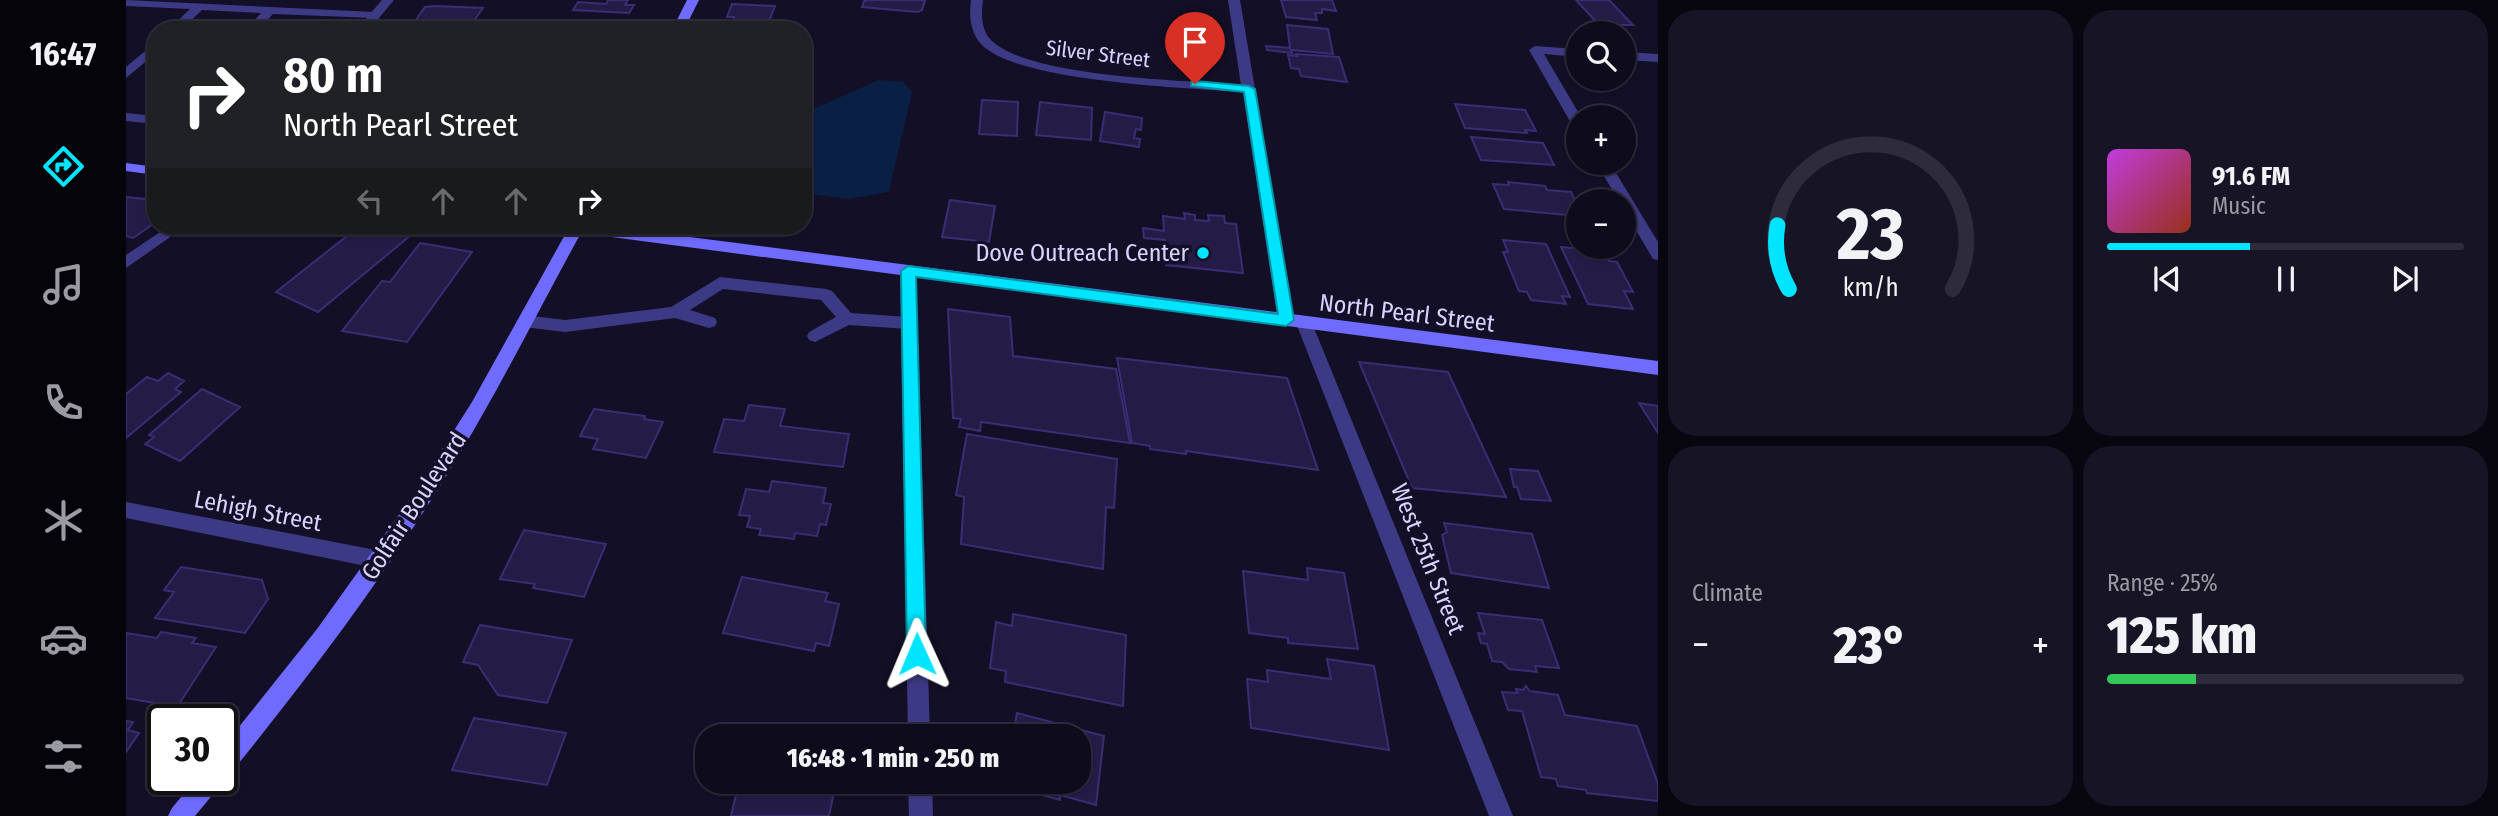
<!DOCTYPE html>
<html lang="en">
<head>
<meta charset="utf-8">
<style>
  body { margin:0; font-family:"Fira Sans Condensed",sans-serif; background:#171425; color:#f1f3f6; height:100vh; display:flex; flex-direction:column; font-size:26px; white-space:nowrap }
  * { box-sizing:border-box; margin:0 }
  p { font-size:23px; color:#9b9ba3 }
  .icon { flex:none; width:38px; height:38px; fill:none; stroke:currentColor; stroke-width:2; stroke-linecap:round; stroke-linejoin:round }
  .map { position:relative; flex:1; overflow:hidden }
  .details { display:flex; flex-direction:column; gap:10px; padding:10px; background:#08060f; width:840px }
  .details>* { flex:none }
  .guide { position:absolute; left:21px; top:21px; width:665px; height:214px; border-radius:28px; box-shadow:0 2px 5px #0004,0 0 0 2px #2e2b3b; background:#202124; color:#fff; overflow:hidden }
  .buttons { position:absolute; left:1440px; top:21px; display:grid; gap:14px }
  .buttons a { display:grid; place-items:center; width:70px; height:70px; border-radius:50%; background:#0e0b1c; box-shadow:0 2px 5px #0004,0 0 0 2px #2e2b3b; font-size:35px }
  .speed { position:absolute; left:21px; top:704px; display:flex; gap:14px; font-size:35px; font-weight:700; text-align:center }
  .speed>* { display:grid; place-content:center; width:91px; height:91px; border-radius:50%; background:#0e0b1c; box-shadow:0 2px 5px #0004,0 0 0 2px #2e2b3b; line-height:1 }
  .speed .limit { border:4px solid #111; border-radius:10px; background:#fff; color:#111 }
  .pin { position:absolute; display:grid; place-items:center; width:60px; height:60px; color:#fff; margin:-72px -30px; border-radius:50% 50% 50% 0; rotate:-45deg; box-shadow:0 0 7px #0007 }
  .pin .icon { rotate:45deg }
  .me { position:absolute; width:77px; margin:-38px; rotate:359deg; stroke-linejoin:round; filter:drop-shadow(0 0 5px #0008) }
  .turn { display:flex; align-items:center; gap:24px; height:147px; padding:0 21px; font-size:32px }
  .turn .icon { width:91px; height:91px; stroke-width:2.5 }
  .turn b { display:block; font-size:49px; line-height:60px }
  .lanes { display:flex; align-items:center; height:66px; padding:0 21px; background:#0003; justify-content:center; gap:35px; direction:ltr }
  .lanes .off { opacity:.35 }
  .big { font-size:52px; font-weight:800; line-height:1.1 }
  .details .tile { flex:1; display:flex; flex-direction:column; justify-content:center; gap:10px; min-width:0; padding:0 24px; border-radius:28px; background:#171425 }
  .details .dial { align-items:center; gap:0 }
  .dial svg { height:182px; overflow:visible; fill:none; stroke:#2e2b3b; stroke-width:7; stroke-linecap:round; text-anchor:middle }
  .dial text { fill:#f1f3f6; stroke:none }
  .song { display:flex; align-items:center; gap:21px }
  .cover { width:84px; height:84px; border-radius:10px; background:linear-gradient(135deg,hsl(290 70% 55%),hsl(10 70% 35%)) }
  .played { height:7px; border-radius:4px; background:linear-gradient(90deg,#00e5ff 40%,#2e2b3b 40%) }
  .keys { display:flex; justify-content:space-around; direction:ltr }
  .heat { display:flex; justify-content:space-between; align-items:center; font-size:38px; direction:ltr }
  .charge { height:10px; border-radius:5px; background:linear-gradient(90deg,#34c759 25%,#2e2b3b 0) }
  .details .tiles { flex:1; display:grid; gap:10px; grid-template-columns:repeat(2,1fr) }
  .trip { position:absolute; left:569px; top:724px; width:396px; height:70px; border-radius:28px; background:#0e0b1c; box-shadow:0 2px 5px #0004,0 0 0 2px #2e2b3b; font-weight:800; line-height:70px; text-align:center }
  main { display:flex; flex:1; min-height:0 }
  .menu { display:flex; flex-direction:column; width:126px; justify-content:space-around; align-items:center; background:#06040b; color:#9b9ba3 }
  .menu .icon { width:49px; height:49px }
  .menu .on { color:#00e5ff }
  .menu b { font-size:32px; color:#f1f3f6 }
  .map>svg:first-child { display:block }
  .water { fill:#0a1f44 }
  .building { fill:#241b47; stroke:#3b2d73; stroke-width:2 }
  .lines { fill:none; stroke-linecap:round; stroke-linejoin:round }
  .lane { fill:#3d3a85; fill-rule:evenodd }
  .street { fill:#3d3a85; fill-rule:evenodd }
  .secondary { fill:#6f6bff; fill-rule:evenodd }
  .route { fill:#00e5ff; stroke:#0095a6; stroke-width:2 }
  .poi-dot { fill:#00e5ff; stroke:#130f26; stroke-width:2.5 }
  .labels { text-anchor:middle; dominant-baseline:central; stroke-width:7; stroke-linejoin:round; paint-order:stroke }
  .far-street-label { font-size:21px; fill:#d9d4ff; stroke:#130f26 }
  .poi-label { font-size:24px; fill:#d9d4ff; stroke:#130f26; text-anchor:end }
  .street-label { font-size:24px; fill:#d9d4ff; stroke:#130f26 }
</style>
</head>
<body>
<main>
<nav class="menu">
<b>16:47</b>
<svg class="icon on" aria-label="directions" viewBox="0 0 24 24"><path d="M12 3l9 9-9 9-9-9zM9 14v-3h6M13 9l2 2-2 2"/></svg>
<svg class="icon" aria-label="music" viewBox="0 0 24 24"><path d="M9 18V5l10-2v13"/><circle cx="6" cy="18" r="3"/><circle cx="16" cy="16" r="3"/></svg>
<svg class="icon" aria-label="phone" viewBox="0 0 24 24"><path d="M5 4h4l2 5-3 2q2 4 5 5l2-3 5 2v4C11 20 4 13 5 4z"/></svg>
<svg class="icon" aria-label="climate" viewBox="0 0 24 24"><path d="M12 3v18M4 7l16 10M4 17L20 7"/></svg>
<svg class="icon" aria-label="car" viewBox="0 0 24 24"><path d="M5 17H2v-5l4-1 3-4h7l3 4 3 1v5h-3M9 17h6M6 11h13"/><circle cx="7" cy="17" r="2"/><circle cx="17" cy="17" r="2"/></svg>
<svg class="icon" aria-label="filters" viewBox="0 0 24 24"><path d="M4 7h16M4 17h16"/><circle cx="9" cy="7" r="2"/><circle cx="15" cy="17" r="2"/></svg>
</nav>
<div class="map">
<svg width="1532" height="816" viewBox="0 0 1532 816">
  <rect width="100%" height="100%" fill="#130f26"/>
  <path class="water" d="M753,80l24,2 9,10 -23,100 -40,7 -46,-6v-85h12z"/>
  <path class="building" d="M482,0h20l-3,5h9l-5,8 -56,-3 5,-8 28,2z
    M743,0h52l4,1 -3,9 -4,2 -56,-5 2,-6z
    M1155,0h51l4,11 -14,-2v4h-7l2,7 -31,-3z
    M1450,0h33l24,25h-34z
    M606,4l43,2 -7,18 -35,-3 1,-4h-7z
    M309,6l48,2 -13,18 -52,-2 3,-3h-6l10,-14z
    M1161,25l41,4 5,25 -42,-4 1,3 -25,-3 -1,-4 24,2z
    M1170,54l43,3 8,25 -46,-6 -2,-7 -8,-1 -3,-13 9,1z
    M856,100l36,2 -1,34 -38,-2z
    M914,102l52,6 -1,32 -55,-5z
    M1329,104l70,6 11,21 -11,-1 2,3 -62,-5z
    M979,112l37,6 -1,12 -5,-1 -2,9 6,1 -1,8 -39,-6z
    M1345,137l72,6 11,22 -73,-5z
    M1382,182l37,4 2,4 24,2 7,15v9l-74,-7 -11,-25 16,1z
    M0,197l19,2 11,5v18l-23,16 -7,-2z
    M824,200l45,6 -6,36 -47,-5z
    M1058,213l11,2v5l14,1 -1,-6 16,1 1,7 11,1 7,49 -77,-8 -1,-25 -21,-2 -1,-10 21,3 -1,-15 22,3z
    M231,228l54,7 -93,77 -42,-20z
    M1377,240l43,4 24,53 -8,-1 4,8 -35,-4 -4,-8 -8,-1 -16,-39h5z
    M294,243l52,9 -65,90 -65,-11 40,-50 8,1z
    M1435,247l43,4 5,10 8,1 16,30 -9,-1 9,18 -45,-5z
    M822,309l62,8 3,39 103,13 14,74 -149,-21 -1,9 -21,-4 2,-8 -8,-1z
    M991,358l170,20 31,92 -132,-19v3l-36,-5v-3l-18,-3z
    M1233,362l89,10 58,125 -94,-9z
    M42,373l16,8 -9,8 6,3 -55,46v-44l21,-17 11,4z
    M76,389l38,18 -60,54 -35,-17 9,-7 -5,-2z
    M1513,403l19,3v27z
    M623,405l36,4 -5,17 69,8 -6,33 -129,-15 10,-33 20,2z
    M468,409l51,7 -1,3 19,3 -17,36 -53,-9 5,-10 -18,-3z
    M841,434l150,25 -3,49 -8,-1 -3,62 -142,-25 3,-47 -8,-2z
    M1384,469l28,2 13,30 -30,-2 -4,-12h-3z
    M646,481l54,7 -3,15 8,1 -5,21 -6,-1 -3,12 -22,-3 -1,6 -35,-4 2,-6 -14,-2 3,-11 -11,-1 7,-26 23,3z
    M1318,523l88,11 17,54 -98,-15 -9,-38 5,-3z
    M398,530l82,14 -22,53 -51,-9 2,-4 -35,-5z
    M55,567l81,13 6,19 -23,34 -90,-15 19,-26 -10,-2z
    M1181,568l37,5 14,76 -70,-6v-5l-39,-5 -6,-62 65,9z
    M616,577l86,16 -3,8 14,3 -10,42 -13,-3 -2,8 -91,-18z
    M1352,613l64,7 17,48 -24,-2 2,6 -28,-3 -7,-7 -10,-1 -5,-17 -6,-1 -3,-10 7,1z
    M887,614l113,21 -3,71 -118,-24 1,-11 -16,-3 6,-46 16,4z
    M354,625l92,15 -25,63 -49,-8 -20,-30 -15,-3z
    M35,632l35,6 -4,5 24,4 -39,60 -51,-9v-65l31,5z
    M1201,659l47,7 15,84 -138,-22 -4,-49 21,3 -1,-12 64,9z
    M1400,686l4,5 28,4 7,20 72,11 21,58v17l-71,-8 -1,-3 -28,-4 -2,-7 -15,-2 -19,-66 -14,-1 -6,-18 15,1 -1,-4 7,1z
    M891,713l87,23 -8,69 -36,-10v5l-29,-8 1,-5 -18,-5h64v-45h-81l2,-13 15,5z
    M348,718l92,15 -19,52 -95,-15z
    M0,721l7,1 -5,8 11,3 -13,19z
    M613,782h97l-7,34h-98z"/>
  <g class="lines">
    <path class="lane" d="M0,0l248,12 6,3 -6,3 -101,-4 -15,16h-13l16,-17 -59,-3 -21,20h-13l22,-21 -64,-3z
      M30,42v11l-30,25v-11z
      M0,113l30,3v8l-30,-3z
      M594,277l106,12 6,2 19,22 57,4 8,6 -8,6 -59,-4 -34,17 -6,-2 -2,-4 2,-4 27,-15 -15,-17 -98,-11 -33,21 25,8 2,4 -2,4 -6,2 -34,-10 -110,14 -41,-5 -8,-6 8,-6 41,5 106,-13z"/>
    <path class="street" d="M256,0h12l-25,30h-13z
      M845,0h12c-2,14 -2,30 8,40 38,38 195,40 250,45l-13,-85h12l54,320 -2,4 -6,2 -8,-6 -35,-228c-56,-4 -224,-10 -261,-47 -12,-12 -13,-29 -11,-45z
      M1409,46l43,3v8l-34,-3 37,63h-3v10l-7,-4 -42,-73z
      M1498,52l34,2v8l-34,-2z
      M1470,163h14l48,79v18l-5,-1 -29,-49v-9h-5z
      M43,226h17l-60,42v-13z
      M782,266l8,5 14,466h-22l-8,-466z
      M1178,317l8,6 201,493h-24l-193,-493z
      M0,502l255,49 7,3 3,6 -3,6 -7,3 -255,-51z
      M782,782h24l1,34h-24z"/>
    <path class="secondary" d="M561,0h12l-15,30h-12z
      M0,163l30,4v8l-30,-4z
      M434,226h44l1054,135v14l-1077,-142c-42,76 -80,153 -125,227 -67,111 -145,214 -226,314l-8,3v-29l95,-119 96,-134 59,-93 95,-171z
      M96,778l1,1 -4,8 -24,29h-27l4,-8 24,-29z"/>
  </g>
  <path class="route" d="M1069,81l54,5 6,3 39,231 -8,6 -370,-49 10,377 -3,7 -6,2 -7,-2 -3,-7 -6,-383 7,-5 370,48 -34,-222 -53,-6v-4z"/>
  <circle class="poi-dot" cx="1077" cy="253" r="7"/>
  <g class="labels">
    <g class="far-street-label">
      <text transform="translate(972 54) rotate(7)">Silver Street</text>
    </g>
    <g class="poi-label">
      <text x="1063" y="253">Dove Outreach Center</text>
    </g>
    <g class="street-label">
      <text transform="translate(1281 313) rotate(7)">North Pearl Street</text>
      <text transform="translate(288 506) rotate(-57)">Golfair Boulevard</text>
      <text transform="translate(132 511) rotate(11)">Lehigh Street</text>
      <text transform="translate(1302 559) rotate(68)">West 25th Street</text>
    </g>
  </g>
</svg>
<div class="buttons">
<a><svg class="icon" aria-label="search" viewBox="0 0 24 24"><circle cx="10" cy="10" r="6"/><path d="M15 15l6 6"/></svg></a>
<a>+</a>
<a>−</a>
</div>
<div class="speed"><div class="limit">30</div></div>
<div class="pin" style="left:1069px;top:84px;background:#d93025"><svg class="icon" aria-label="arrive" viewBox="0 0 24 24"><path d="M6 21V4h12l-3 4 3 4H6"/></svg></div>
<svg class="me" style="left:791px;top:654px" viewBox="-20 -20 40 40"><path d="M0-17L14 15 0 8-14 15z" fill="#00e5ff" stroke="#fff" stroke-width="4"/></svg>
<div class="trip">16:48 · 1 min · 250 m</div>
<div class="guide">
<div class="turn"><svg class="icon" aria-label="right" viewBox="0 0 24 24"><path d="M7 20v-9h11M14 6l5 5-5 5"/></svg><div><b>80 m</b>North Pearl Street</div></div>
<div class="lanes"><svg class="icon off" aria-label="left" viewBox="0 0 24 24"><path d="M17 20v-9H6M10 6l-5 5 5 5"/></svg><svg class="icon off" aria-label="ahead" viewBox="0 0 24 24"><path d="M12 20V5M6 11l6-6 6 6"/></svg><svg class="icon off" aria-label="ahead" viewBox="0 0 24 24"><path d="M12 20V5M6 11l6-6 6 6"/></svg><svg class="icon" aria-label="right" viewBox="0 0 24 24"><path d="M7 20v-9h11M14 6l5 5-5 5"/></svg></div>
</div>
</div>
<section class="details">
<div class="tiles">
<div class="tile dial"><svg viewBox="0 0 100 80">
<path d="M14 69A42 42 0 1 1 86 69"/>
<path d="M14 69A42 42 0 0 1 9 41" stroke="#00e5ff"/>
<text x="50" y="56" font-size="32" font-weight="700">23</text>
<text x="50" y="72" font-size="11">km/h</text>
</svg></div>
<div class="tile">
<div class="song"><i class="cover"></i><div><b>91.6 FM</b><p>Music</p></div></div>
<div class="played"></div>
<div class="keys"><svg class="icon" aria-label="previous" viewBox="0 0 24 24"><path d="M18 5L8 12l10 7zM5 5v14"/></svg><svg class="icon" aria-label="pause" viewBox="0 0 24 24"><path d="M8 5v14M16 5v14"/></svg><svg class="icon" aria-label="next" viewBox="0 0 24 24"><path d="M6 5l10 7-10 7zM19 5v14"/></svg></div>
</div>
<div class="tile"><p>Climate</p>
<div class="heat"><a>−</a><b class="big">23°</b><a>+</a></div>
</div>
<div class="tile"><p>Range · 25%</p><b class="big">125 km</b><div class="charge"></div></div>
</div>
</section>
</main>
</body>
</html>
